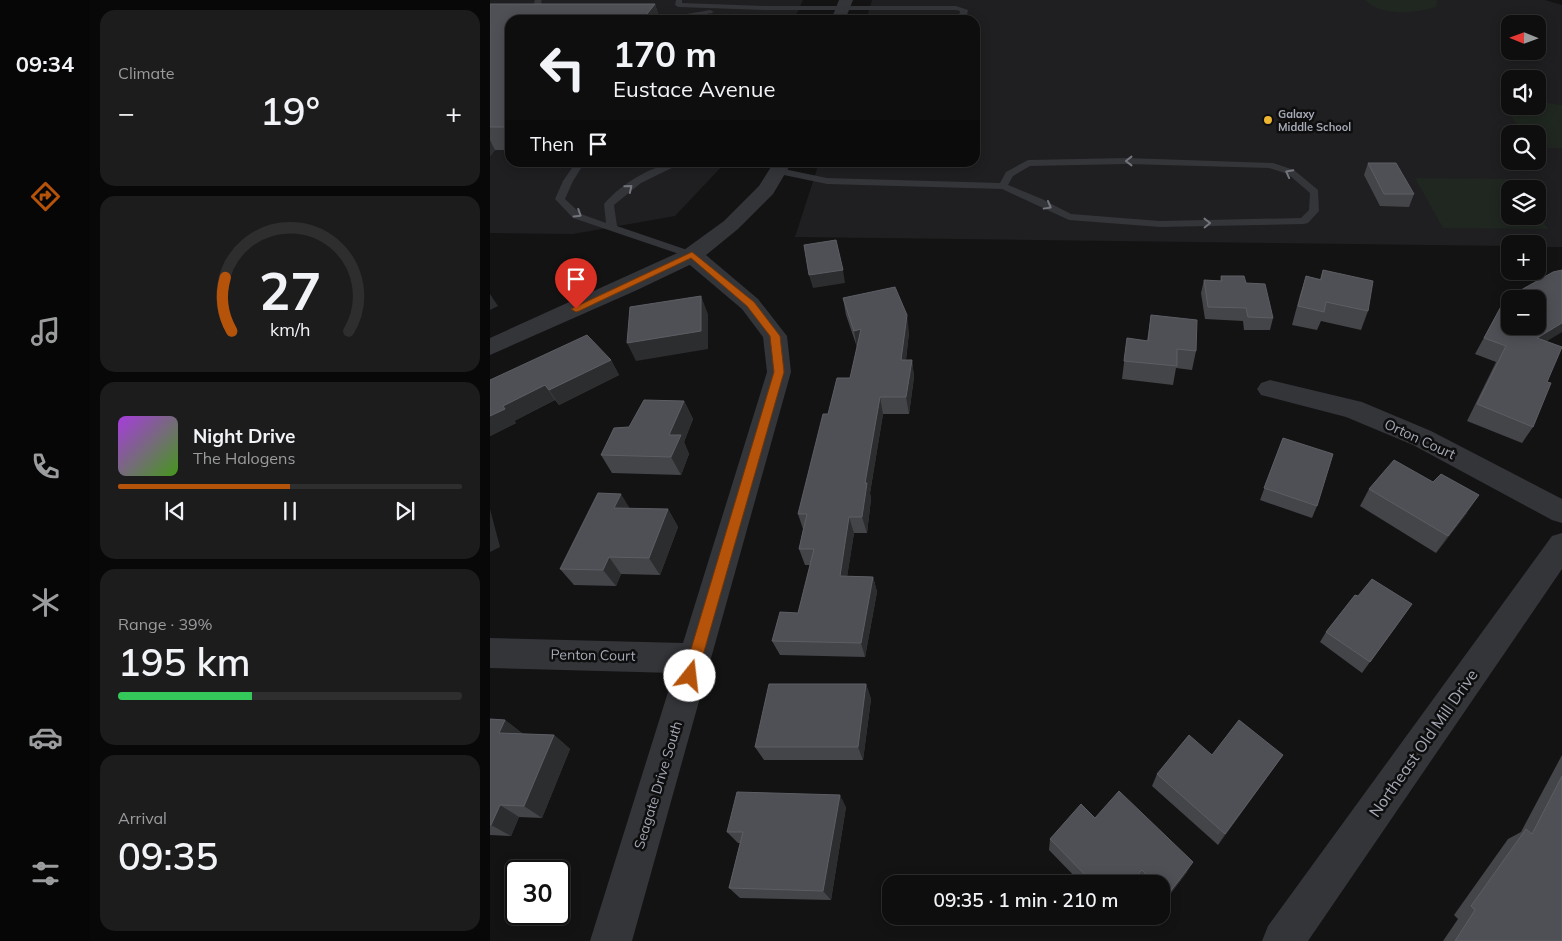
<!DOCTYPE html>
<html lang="en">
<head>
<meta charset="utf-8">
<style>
  body { margin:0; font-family:Mulish,sans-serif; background:#1c1c1d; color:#f1f3f6; height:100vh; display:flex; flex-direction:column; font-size:19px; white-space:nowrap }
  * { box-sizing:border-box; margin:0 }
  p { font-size:16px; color:#9b9c9e }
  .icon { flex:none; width:28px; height:28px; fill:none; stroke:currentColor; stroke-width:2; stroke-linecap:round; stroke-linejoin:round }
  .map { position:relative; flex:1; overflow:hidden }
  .side { display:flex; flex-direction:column; gap:10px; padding:10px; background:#080808; width:400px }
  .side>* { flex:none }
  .top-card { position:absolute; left:15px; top:15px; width:475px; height:152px; border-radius:15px; box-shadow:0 2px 12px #0003,0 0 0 1px #2e2e2f; background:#0e0e0f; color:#f1f3f6; overflow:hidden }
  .needle { width:32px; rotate:271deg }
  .fabs { position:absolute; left:1011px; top:15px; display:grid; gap:10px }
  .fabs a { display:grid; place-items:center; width:45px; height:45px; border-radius:10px; background:#0e0e0f; box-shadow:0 2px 12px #0003,0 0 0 1px #2e2e2f; font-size:25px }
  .speed { position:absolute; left:15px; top:860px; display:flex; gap:10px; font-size:25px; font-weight:700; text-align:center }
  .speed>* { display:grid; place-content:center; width:65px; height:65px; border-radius:50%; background:#0e0e0f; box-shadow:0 2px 12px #0003,0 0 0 1px #2e2e2f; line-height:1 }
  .speed .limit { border:2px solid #111; border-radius:8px; background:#fff; color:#111 }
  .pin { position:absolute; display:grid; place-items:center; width:42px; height:42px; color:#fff; margin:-51px -21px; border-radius:50% 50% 50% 0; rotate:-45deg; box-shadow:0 0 5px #0007 }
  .pin .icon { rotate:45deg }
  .me { position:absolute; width:55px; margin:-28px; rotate:16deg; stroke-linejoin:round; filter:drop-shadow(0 0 4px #0008) }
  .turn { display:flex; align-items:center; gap:18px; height:105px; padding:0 25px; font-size:22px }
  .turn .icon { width:65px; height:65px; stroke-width:2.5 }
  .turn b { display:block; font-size:35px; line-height:42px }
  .then { display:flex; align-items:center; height:48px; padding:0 25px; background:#0003; gap:10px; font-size:19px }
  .big { font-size:38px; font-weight:600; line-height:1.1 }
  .side .widget { flex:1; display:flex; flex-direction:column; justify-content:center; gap:8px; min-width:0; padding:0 18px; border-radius:15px; background:#1c1c1d }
  .side .dial { align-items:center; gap:0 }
  .dial svg { height:130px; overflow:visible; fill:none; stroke:#2e2e2f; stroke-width:7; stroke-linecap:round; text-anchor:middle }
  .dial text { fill:#f1f3f6; stroke:none }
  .song { display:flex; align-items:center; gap:15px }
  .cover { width:60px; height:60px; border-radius:8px; background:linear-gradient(135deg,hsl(280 70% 55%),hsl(100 70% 35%)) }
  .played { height:5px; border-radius:2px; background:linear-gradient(90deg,#b45309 50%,#2e2e2f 50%) }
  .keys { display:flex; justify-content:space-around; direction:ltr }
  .heat { display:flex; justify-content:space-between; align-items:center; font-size:28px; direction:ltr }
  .charge { height:8px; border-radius:4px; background:linear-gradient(90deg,#34c759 39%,#2e2e2f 0) }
  .trip { position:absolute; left:392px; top:875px; width:288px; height:50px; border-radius:15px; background:#0e0e0f; box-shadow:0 2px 12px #0003,0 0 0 1px #2e2e2f; font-weight:600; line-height:50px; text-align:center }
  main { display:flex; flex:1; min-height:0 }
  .menu { display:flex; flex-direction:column; width:90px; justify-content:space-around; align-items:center; background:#060606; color:#9b9c9e }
  .menu .icon { width:35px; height:35px }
  .menu .selected { color:#b45309 }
  .menu b { font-size:22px; color:#f1f3f6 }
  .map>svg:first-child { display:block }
  .built { fill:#1f1f21; fill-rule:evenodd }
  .green { fill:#1f2720 }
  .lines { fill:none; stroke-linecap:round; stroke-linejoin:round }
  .service { fill:#343539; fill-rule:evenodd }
  .minor { fill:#343539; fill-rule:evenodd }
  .tertiary { fill:#343539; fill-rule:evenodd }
  .wall { fill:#444549 }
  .shaded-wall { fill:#2c2d2f }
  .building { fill:#4f5055; stroke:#5c5e64; fill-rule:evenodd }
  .oneway { stroke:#72757d }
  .route { fill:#b45309; stroke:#753606 }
  .poi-dot { fill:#eeb531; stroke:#0e0e0f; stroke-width:2 }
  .labels { text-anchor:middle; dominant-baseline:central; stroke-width:5; stroke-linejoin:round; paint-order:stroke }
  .far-poi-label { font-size:11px; font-weight:bold; fill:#a5a9b5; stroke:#0e0e0f; text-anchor:start }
  .street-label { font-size:14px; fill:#a5a9b5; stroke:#0e0e0f }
  .near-street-label { font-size:16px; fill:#a5a9b5; stroke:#0e0e0f }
</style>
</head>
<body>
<main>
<nav class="menu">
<b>09:34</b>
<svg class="icon selected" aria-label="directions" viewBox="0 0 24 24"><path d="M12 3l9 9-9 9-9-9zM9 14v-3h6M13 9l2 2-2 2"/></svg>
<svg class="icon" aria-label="music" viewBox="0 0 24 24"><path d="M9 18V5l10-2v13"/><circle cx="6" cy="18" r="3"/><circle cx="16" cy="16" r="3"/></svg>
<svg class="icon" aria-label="phone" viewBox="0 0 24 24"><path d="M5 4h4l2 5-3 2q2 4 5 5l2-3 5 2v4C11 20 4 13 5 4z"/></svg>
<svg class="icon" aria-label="climate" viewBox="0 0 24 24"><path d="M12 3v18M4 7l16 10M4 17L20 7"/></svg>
<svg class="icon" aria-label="car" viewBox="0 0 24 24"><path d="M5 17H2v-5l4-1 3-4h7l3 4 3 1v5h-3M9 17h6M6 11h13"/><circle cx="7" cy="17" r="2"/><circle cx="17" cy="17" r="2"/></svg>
<svg class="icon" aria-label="filters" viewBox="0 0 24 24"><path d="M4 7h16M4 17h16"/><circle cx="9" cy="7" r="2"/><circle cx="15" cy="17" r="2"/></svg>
</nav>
<section class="side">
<div class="widget"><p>Climate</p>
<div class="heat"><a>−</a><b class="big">19°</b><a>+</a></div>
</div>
<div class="widget dial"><svg viewBox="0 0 100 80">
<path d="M14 69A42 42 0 1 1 86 69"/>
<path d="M14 69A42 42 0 0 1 10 36" stroke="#b45309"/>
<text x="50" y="56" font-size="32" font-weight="700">27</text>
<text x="50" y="72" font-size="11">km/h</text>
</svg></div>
<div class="widget">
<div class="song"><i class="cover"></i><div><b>Night Drive</b><p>The Halogens</p></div></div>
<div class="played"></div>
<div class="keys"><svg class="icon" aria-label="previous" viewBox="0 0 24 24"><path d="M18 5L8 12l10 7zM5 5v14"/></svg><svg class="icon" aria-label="pause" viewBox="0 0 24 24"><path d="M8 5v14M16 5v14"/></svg><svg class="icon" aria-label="next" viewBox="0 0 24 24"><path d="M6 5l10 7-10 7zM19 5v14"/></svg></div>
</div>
<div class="widget"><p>Range · 39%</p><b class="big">195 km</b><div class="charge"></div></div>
<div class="widget"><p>Arrival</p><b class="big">09:35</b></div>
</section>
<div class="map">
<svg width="1072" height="941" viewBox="0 0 1072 941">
  <rect width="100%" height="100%" fill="#131314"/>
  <path class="built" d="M0,0h313l-9,20h-284v142l215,1 -50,53 -102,18 -83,-1z
    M382,0h673l17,5v242h-24v-3h-28v2l-715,-9 24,-74 156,-1v-142h-109zM1020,24h28v27h-28zM1020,79h28v27h-28zM1020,134h28v27h-28zM1020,189h28v27h-28z"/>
  <path class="green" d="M875,0h71l1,1 -1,6c-21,6 -54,10 -71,-7z
    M1048,102l24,3v43h-13l-11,-3v-11h-13l-17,-21 8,-7h22z
    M925,178l98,1 7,10h-10v27h28v-2l10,15 -105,-1z"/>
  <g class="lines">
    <path class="service" d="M45,0h7l-1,2 5,11h8v4h-13l-7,-15z
      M186,0h6v3l84,3h190l12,4 -2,10h-8l2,-9 -4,-1h-190l-88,-3 -3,-2z
      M220,10l4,2 -2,1 -31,6h-39l-4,-2 4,-2h39z
      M407,16l20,2 4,2h-41z
      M637,158l146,5 21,7 24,20 1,21 -11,12 -4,1 -144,3 -91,-7 -67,-31 -175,-5 -48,-10 -5,-3 5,-3 48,10 173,5 6,-11 22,-12zM637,164l142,4 19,6 22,19 -1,17 -8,8 -141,3 -89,-7 -29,-15 -34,-14 5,-9 17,-10z
      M86,162h9l-12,19 -8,18 16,15 25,9 -2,-19c18,-21 52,-42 80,-42l-43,21 -27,22 3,21 79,27 1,2 -1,2h-8l-115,-39 -18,-19 8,-18z"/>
    <path class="minor" d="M202,249l8,1 58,49 25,32 4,5 4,36 -159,569h-42l84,-268 -184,-5v-30l193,5 84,-271 -4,-35 -21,-28 -58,-49 -3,-5 3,-5z
      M780,380l92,22 69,29 131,68v24l-10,-3 -139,-75 -67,-28 -85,-22 -4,-6 4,-6z
      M1072,533v36l-254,372h-46l6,-15 284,-390z"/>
    <path class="tertiary" d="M349,0h14l-8,20h-14z
      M284,162h18l-19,32 -35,35 -38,31 -65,31 -145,64v-17l194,-88 40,-29 35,-35z"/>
  </g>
  <path class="wall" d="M0,4h165l5,16h-150v130h-15l-5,6z
    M878,163l46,31 -5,13 -29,-1 -16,-31z
    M833,270l45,41 -7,19 -40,-9 -4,9 -25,-5 8,-30 6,-19 14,3z
    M731,276l25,7 27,35 -3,12h-26l-1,-9 -38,-2 -4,-26 3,-13 16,1z
    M353,298l66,34 -3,28h6l2,17 -5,37h-26l-13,79 1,6 -4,34h-13l-7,43 26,1 4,15 -12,65 -85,-2 -8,-14 26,-28 12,-48h-5l-6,-16 4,-20 -5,-15 30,-100 22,-36 7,-31 -11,-32z
    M1015,299l42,43v40l-14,45 -11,16 -55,-22 29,-59 -21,-8z
    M661,315l45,36 -4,19 -16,-2 -3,17 -51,-6 5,-41 20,3z
    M121,360l8,15 -60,30 -4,-5 -41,21 2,2 -26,13v-56z
    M194,401l9,18 -9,23 5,12 -8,21 -69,-2 -11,-18 28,-28z
    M793,438l34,68 -5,12 -52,-18z
    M879,489l98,24 -31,40 -76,-47z
    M140,509h38l10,18 -18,48 -39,-1 -5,12 -42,-1 -14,-16z
    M868,596l54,8 -50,69 -42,-31 6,-10z
    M376,684l5,15 -8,61h-99l-9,-13z
    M0,719l15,1 18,14 31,1 16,14 -28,69 -23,-1 -8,19 -21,-1z
    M793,755l-65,90 -66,-59 5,-12z
    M1072,755v186h-119l15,-22 -4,-4 54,-76 13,-7z
    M356,807l-15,93 -91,-2 -11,-10 11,-45h-2l-11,-11z
    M605,818l92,54 -25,33 -1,-21h-20l-4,-4 -3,4h-52l-33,-34 1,-11z"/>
  <path class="shaded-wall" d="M165,4l5,16h-18z
    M0,140l5,10 -5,6z
    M353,270l2,13 -32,5 -4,-13z
    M0,294l8,12 -8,4z
    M211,296l7,18v35l-72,12 -9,-18z
    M417,315l2,17 -5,45 -3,-17z
    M1072,323v9l-36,22 11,-16z
    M371,329l-4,19 -3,-17z
    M121,360l8,15 -60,30 -10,-15z
    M422,360l2,17 -5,37 -3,-17z
    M55,385l10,15 -41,21 2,2 -26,13v-20l13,-10z
    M390,397l3,17 -13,79 1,6 -4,34 -5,-16 3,-34z
    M194,401l9,18 -9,23 5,12 -8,21 -10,-18 -2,-22z
    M131,494l11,18 -18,-4z
    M989,495l-12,18 -31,40 12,-17z
    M0,509l10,38 -10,5z
    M178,509l10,18 -18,48 -11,-17z
    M359,517l5,16 -9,58 -5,-15z
    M119,557l12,17 -5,12 -13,-16z
    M383,577l4,15 -12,65 -4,-14z
    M376,684l5,15 -8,61 -5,-13z
    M15,720l18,14 -6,13 -18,-14z
    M64,735l16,14 -28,69 -18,-12z
    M793,755l-9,13 -56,77 7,-11z
    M350,795l6,12 -15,93 -8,-9z
    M10,805l19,12 -8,19 -20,-11z
    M703,862l-6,10 -25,33 5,-9z
    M652,870l-5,10 -3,4h-3z"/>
  <path class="building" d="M0,4h165l-13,16h-132v107h-20z
    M878,163h28l18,31h-30z
    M346,240l7,30 -34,5 -5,-30z
    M833,270l50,11 -5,30 -42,-9 -2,10 -26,-6 8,-30 15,4z
    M1072,270v53l-25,15 25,9 -15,35 4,1 -18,44 -56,-23 29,-58 -22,-8 21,-39 48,-27zM1020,299h28v27h-28z
    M731,276h23l2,7 19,1 8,34 -25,-1 -2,-9 -38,-1 -4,-27 18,1z
    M405,287l12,28 -6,45h11l-6,37h-26l-15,86h2l-5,34h-13l-9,59 33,1 -12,66 -89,-2 8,-29 18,1 16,-64h-15l8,-35h-9l25,-100h5l9,-36h13l11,-49 -7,2 -11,-33z
    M211,296v35l-74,12 3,-36z
    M661,315l46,5 -1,31 -19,-2v17l-53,-5 3,-23 21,3z
    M97,335l24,25 -62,30 -4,-5 -42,21 2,3 -15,7v-36z
    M154,400l40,1 -15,34h12l-10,22 -70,-2 13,-27 15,-1z
    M793,438l50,16 -16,52 -53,-18z
    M904,460l39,22 8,-8 38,21 -31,41 -79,-47z
    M108,493l23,1 -7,14 54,1 -19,49 -40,-1 -6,13 -43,-1z
    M882,579l40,25 -42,58 -44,-30 29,-37 3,1z
    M279,684h97l-8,63h-103z
    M0,719l15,1 -6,13 55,2 -30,71 -24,-1 -9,20h-1z
    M749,720l44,35 -58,79 -68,-60 32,-39 23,20z
    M1072,776v165h-107l20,-31 -4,-4 55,-77 6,5z
    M629,791l74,71 -26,34 -6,-6v-6h-6l-13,-14 -11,14h-37l-44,-45 31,-35 14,14z
    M247,792l103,3 -17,96 -94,-3 14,-56h-16z"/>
  <defs><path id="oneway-chevron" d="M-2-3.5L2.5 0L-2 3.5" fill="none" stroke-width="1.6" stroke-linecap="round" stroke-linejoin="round" transform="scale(1.25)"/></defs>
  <g class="oneway">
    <use href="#oneway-chevron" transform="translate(639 161) rotate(-180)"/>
    <use href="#oneway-chevron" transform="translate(799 173) rotate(-152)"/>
    <use href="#oneway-chevron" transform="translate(139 188) rotate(-39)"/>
    <use href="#oneway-chevron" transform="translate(558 206) rotate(29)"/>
    <use href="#oneway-chevron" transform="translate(88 214) rotate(32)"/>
    <use href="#oneway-chevron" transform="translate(717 223) rotate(-1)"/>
  </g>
  <path class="route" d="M202,252l62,50 26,34 4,36 -87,304 -2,5 -5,2 -5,-2 -2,-5 91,-304 -4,-36 -23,-30 -56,-48 -112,53 -3,1 -5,-3z"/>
  <circle class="poi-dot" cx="778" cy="120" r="5"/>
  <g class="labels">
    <g class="far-poi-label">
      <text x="788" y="114">Galaxy<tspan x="788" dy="13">Middle School</tspan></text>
    </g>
    <g class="street-label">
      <text transform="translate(930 439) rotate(25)">Orton Court</text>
      <text transform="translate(103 655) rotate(1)">Penton Court</text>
      <text transform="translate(168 785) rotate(-73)">Seagate Drive South</text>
    </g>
    <g class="near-street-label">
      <text transform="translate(933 743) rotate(-55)">Northeast Old Mill Drive</text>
    </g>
  </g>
</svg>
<div class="fabs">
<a><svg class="needle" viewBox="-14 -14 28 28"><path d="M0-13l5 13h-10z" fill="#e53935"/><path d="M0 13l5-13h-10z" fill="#9b9c9e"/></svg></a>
<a><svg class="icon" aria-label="sound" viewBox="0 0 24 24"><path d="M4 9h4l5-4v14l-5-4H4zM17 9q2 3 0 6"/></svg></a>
<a><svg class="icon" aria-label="search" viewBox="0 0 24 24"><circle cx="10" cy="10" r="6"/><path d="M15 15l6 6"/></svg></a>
<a><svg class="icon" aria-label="layers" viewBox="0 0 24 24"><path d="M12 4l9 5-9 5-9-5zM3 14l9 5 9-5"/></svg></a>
<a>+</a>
<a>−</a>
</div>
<div class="speed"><div class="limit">30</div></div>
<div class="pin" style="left:86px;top:309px;background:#d93025"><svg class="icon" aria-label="arrive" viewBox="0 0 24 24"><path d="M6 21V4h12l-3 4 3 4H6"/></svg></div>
<svg class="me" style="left:200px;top:676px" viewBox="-20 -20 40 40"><circle r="19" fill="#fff"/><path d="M0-13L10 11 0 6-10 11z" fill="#b45309"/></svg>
<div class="trip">09:35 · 1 min · 210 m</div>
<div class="top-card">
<div class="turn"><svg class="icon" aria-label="left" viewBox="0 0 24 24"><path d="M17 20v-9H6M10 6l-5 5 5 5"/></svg><div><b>170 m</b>Eustace Avenue</div></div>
<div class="then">Then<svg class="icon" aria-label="arrive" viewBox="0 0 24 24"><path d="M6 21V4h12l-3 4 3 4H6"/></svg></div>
</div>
</div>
</main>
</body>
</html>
